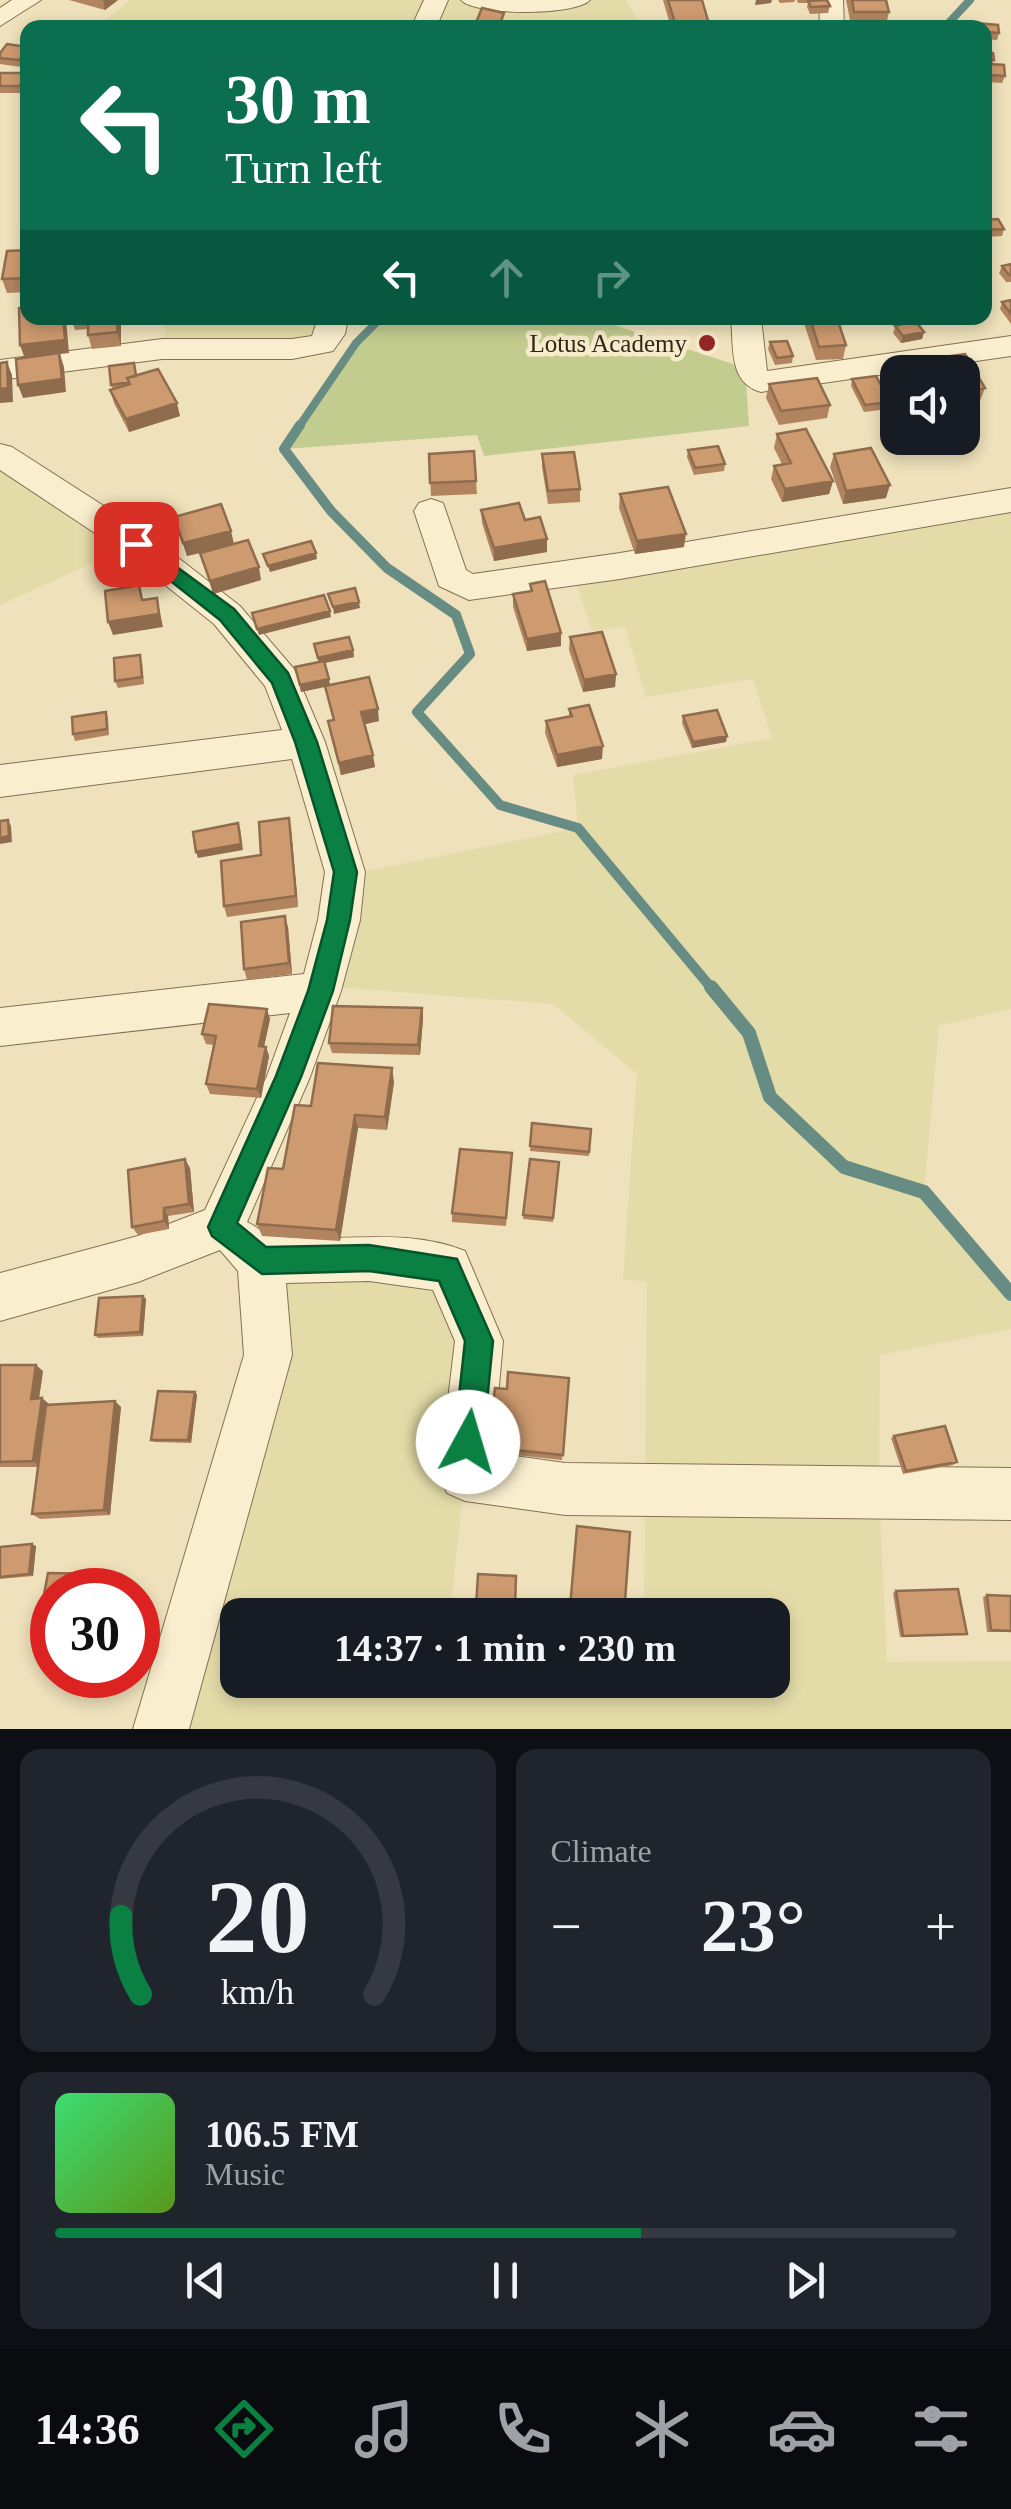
<!DOCTYPE html>
<html lang="en">
<head>
<meta charset="utf-8">
<style>
  body { margin:0; font-family:"Times New Roman",serif; background:#20242c; color:#f1f3f6; height:100vh; display:flex; flex-direction:column; font-size:38px; white-space:nowrap }
  * { box-sizing:border-box; margin:0 }
  p { font-size:32px; color:#9ea1a6 }
  .icon { flex:none; width:55px; height:55px; fill:none; stroke:currentColor; stroke-width:2; stroke-linecap:round; stroke-linejoin:round }
  .map { position:relative; height:1729px; overflow:hidden }
  .sheet { display:flex; flex-direction:column; gap:20px; padding:20px; background:#0d0f14; flex:1 }
  .sheet>* { flex:none }
  .hud { position:absolute; left:20px; top:20px; width:972px; height:305px; border-radius:20px; box-shadow:0 5px 15px #0003; background:#0b6e4f; color:#fff; overflow:hidden }
  .controls { position:absolute; left:880px; top:355px; display:grid; gap:20px }
  .controls a { display:grid; place-items:center; width:100px; height:100px; border-radius:20px; background:#171b24; box-shadow:0 5px 15px #0003; font-size:50px }
  .speed { position:absolute; left:30px; top:1568px; display:flex; gap:20px; font-size:50px; font-weight:700; text-align:center }
  .speed>* { display:grid; place-content:center; width:130px; height:130px; border-radius:50%; background:#171b24; box-shadow:0 5px 15px #0003; line-height:1 }
  .speed .limit { border:15px solid #d22; background:#fff; color:#111 }
  .pin { position:absolute; display:grid; place-items:center; width:85px; height:85px; color:#fff; margin:-42px; border-radius:20px; box-shadow:0 5px 15px #0006 }
  .me { position:absolute; width:110px; margin:-55px; rotate:6deg; stroke-linejoin:round; filter:drop-shadow(0 0 8px #0008) }
  .turn { display:flex; align-items:center; gap:35px; height:210px; padding:0 40px; font-size:45px }
  .turn .icon { width:130px; height:130px; stroke-width:2.5 }
  .turn b { display:block; font-size:70px; line-height:85px }
  .lanes { display:flex; align-items:center; height:95px; padding:0 40px; background:#0003; justify-content:center; gap:50px; direction:ltr }
  .lanes .off { opacity:.35 }
  .big { font-size:75px; font-weight:800; line-height:1.1 }
  .sheet .tile { flex:1; display:flex; flex-direction:column; justify-content:center; gap:15px; min-width:0; padding:0 35px; border-radius:20px; background:#20242c }
  .sheet .dial { align-items:center; gap:0 }
  .dial svg { height:260px; overflow:visible; fill:none; stroke:#363941; stroke-width:7; stroke-linecap:round; text-anchor:middle }
  .dial text { fill:#f1f3f6; stroke:none }
  .song { display:flex; align-items:center; gap:30px }
  .cover { width:120px; height:120px; border-radius:15px; background:linear-gradient(135deg,hsl(140 70% 55%),hsl(90 70% 35%)) }
  .played { height:10px; border-radius:5px; background:linear-gradient(90deg,#0b8043 65%,#363941 65%) }
  .keys { display:flex; justify-content:space-around; direction:ltr }
  .heat { display:flex; justify-content:space-between; align-items:center; font-size:55px; direction:ltr }
  .sheet .tiles { flex:1; display:grid; gap:20px; grid-template-columns:1fr 1fr }
  .tile:last-child { grid-column:span 2 }
  .trip { position:absolute; left:220px; top:1598px; width:570px; height:100px; border-radius:20px; background:#171b24; box-shadow:0 5px 15px #0003; font-weight:800; line-height:100px; text-align:center }
  .dock { display:flex; height:160px; justify-content:space-around; align-items:center; background:#090b0e; color:#9ea1a6 }
  .dock .icon { width:70px; height:70px }
  .dock .selected { color:#0b8043 }
  .dock b { font-size:45px; color:#f1f3f6 }
  .map>svg:first-child { display:block }
  .farmland { fill:#e4dca8 }
  .green { fill:#c3cc8f }
  .lines { fill:none; stroke-linecap:round; stroke-linejoin:round }
  .stream-far2 { stroke:#678c84; stroke-width:8 }
  .stream-far1 { stroke:#678c84; stroke-width:10 }
  .stream { stroke:#678c84; stroke-width:14 }
  .minor-casing { stroke:#857055; stroke-width:2 }
  .minor { fill:#f9eece; fill-rule:evenodd }
  .wall { fill:#b1845f }
  .shaded-wall { fill:#906c4e }
  .building { fill:#ce9a6f; stroke:#906c4e; stroke-width:2.5 }
  .route { fill:#0b8043; stroke:#07532c; stroke-width:2.5 }
  .poi-dot { fill:#952724; stroke:#f6ebca; stroke-width:4 }
  .labels { text-anchor:middle; dominant-baseline:central; stroke-width:9; stroke-linejoin:round; paint-order:stroke }
  .far-poi-label { font-size:25px; fill:#34271a; stroke:#f6ebca; text-anchor:end }
</style>
</head>
<body>
<div class="map">
<svg width="1011" height="1729" viewBox="0 0 1011 1729">
  <rect width="100%" height="100%" fill="#eee1bb"/>
  <path class="farmland" d="M130,0h496l16,27 -539,1v-5z
    M168,318h168l-3,17 -10,7 -161,4z
    M0,453l143,87 -143,65z
    M1011,509v500l-72,17 -15,166 87,102v35l-131,26 -1,137 8,170 124,-1v68h-850l107,-374 -7,-95 187,8 31,73 -29,274h-212v65h534v-65h-128l3,-333 -24,-3 14,-205 -84,-70 -218,-17 22,-114 221,-45 -5,-53 199,-37 -19,-59 -107,18 -21,-70 -33,4 -20,-60z"/>
  <path class="green" d="M381,318h212l152,50 4,58 -265,30 -7,-21 -193,14 72,-106z"/>
  <g class="lines">
    <path class="stream-far2" d="M944,28l26,-28
      M298,428l58,-85 25,-25"/>
    <path class="stream-far1" d="M300,425l-16,24 47,62 56,57 69,47 14,39 -53,58 83,93 78,23 135,162"/>
    <path class="stream" d="M711,987l38,46 21,64 74,70 80,25 87,102"/>
    <g class="minor-casing">
      <path id="minor" d="M12,0h29l-41,26v-18z
        M424,0h24l-12,28h-25z
        M461,0h129c-15,16 -114,16 -129,0z
        M819,0h24l1,28h-24z
        M318,318h30l-3,16 -12,17 -41,8h-130l-162,21v-20l162,-21h130l20,-3z
        M731,318h30l6,53 244,-35v20l-250,36c-33,-9 -27,-45 -30,-74z
        M0,444l12,3 137,88 91,71 54,63 31,73 40,130 -5,48 -19,71 -31,86 -63,145c9,4 18,13 27,14 64,8 129,-10 191,15l38,90 -10,112 72,10 446,5v52l-446,-5 -100,-14 -18,-8 -8,-18 16,-134 -22,-51 -64,-9 -83,2 6,72 -103,374h-56l111,-374 -6,-84 -18,-21 -82,32 -138,39v-48l138,-37 67,-26 62,-134 23,-63 -290,33v-38l304,-34 14,-54 7,-48 -33,-113 -292,38v-32l282,-35 -17,-44 -51,-62 -89,-71 -125,-83z
        M1011,488v24l-391,67 -151,21 -30,-14 -25,-75 5,-8 12,-4 12,4 23,67 7,4 147,-21z"/>
    </g>
    <use href="#minor" class="minor"/>
  </g>
  <path class="wall" d="M69,0h49l-13,10z
    M663,0h39l7,28h-38z
    M778,0h17l-1,2 -14,1z
    M797,0h30l3,6 -2,7 -18,1 -3,-7 1,-4h-10z
    M846,0h40l3,12 -3,13h-35z
    M975,23l24,10 -2,7 -12,-1v-11h-11z
    M28,47v12l-7,8 -21,-3v-11z
    M985,53l9,7 -2,4 13,12 -3,7 -14,-1v-15l-3,-1z
    M0,73h25l2,7 -5,13h-22z
    M985,220l19,9 -2,7 -17,1z
    M28,250v42l-21,1 -5,-14z
    M1011,264v18h-5l-7,-9 3,-7z
    M1011,300v24l-11,-15 2,-7z
    M71,318h50v28l-29,3 -4,-14v-6l-13,1z
    M804,318h33l9,27 -3,14 -27,1 -13,-40z
    M894,318h19l11,14 -2,7 -21,4 -8,-10 3,-8 -3,-4z
    M770,342l23,14 -1,7 -17,2 -7,-16z
    M965,354l20,34 -5,13 -18,3v-32h-51l15,-1 3,-11z
    M136,376l44,40 -51,16 -15,-29 -4,-13 3,-1 -2,-4z
    M852,379l38,23 -2,7 -24,3 -13,-26z
    M769,384l61,21 -3,13 -48,7 -13,-27z
    M777,434l56,47 -4,13 -47,8 -11,-23 3,-13 8,-2 -8,-16z
    M688,450l37,14 -1,7 -30,4 -7,-18z
    M429,454l47,27 1,13 -46,2z
    M542,454l38,35v13l-32,2 -6,-37z
    M834,454l52,44 -43,6 -13,-37z
    M620,494l64,53 -49,7 -16,-46z
    M481,510l44,10 22,32 -53,9 -12,-38z
    M174,517l60,27 27,36 -48,14 -13,-41 5,-1 -18,4z
    M530,584l31,62 -34,5 -14,-44v-13l17,-3z
    M570,637l46,37 -1,13 -32,5 -14,-42z
    M314,644l39,6 1,7 -29,6 5,22 49,36 -15,3 11,43 -34,8 -11,-41 -2,-13 5,-1 -8,-34 -24,6 -6,-25 24,-5z
    M142,661l2,23 -26,4 -3,-7z
    M569,709l33,50 -45,8 -12,-34 1,-12 23,-4z
    M106,712l2,6 1,17 -34,6 -2,-7z
    M683,716l44,20 -1,6 -34,6 -10,-25z
    M289,818l2,12 7,77 -71,10 -3,-11z
    M288,927l4,47 -45,6 -3,-11z
    M422,1008l1,11 -3,36 -88,-2 -3,-10z
    M270,1019l-6,27 2,1 3,9 -8,42 -51,-4 -4,-10 8,-39 -8,-1 -4,-10z
    M394,1082l-7,48 -29,-2 -18,113 -78,-5 -5,-12 54,-118z
    M532,1123l59,6 -2,27 -59,-5z
    M512,1153l-6,73 -54,-4v-9z
    M530,1159l29,3 -6,60 -30,-3z
    M190,1168l4,44 -26,4 1,13 -31,6 -6,-8z
    M143,1296l3,3 -3,37 -45,2 -3,-3z
    M0,1365l43,6 -4,27 10,6 72,3 -11,108 -70,4 -8,-5 6,-47h-38z
    M569,1378l-7,82 -74,-8v-5z
    M195,1392l2,3 -6,48 -37,-1 -3,-2z
    M894,1436l63,26 -4,3 -50,9 -12,-36z
    M576,1530l48,85h-27l-28,-3z
    M36,1546l-3,30 -33,3v-32z
    M478,1574l38,2 -1,34 -38,-2z
    M896,1591l71,43 -67,3 -7,-44z
    M987,1595l24,1v36h-24l-4,-35z"/>
  <path class="shaded-wall" d="M103,0h15l-13,10z
    M756,0h16l-1,3 -16,2z
    M28,49v10l-7,8 -2,-7z
    M25,73l2,7 -5,13 -2,-7z
    M63,318h3l3,35 -9,1 4,13 2,25 -43,6 -5,-13 7,-26 -5,-14z
    M118,318h3v28l-4,-14z
    M924,332l-2,7 -21,4 2,-7z
    M7,362l5,13 1,27 -13,1v-14z
    M177,403l3,13 -51,16 -3,-13z
    M833,481l-4,13 -47,8 3,-13z
    M890,485l-4,13 -43,6 3,-13z
    M231,531l3,13 -47,12 -4,-13z
    M686,534l-2,13 -49,7 2,-13z
    M547,539v13l-53,9v-13z
    M316,553l1,6 -47,13 -2,-6z
    M259,567l2,13 -48,14 -3,-13z
    M157,598l6,29 -50,8 -5,-13z
    M359,602l1,6 -26,6 -1,-7z
    M330,611l1,6 -72,18 -2,-6z
    M561,633v13l-34,5v-12z
    M353,650l1,7 -35,7 -1,-6z
    M616,674l-1,13 -32,5 1,-12z
    M329,679l1,7 -29,6 -1,-7z
    M378,709l1,12 -17,4 -1,-13z
    M727,736l-1,6 -34,6 1,-6z
    M603,746l-1,13 -45,8v-12z
    M373,755l2,12 -34,8 -2,-12z
    M289,818l2,12 7,77 -2,-11z
    M8,820l3,6 1,16 -12,2v-6z
    M240,829l3,21 -45,8 -2,-6z
    M285,916l3,11 4,47 -3,-11z
    M422,1008l1,11 -3,36 -2,-10z
    M267,1009l3,10 -8,37 -3,-10z
    M266,1047l3,9 -8,42 -4,-9z
    M392,1068l2,14 -7,48 -2,-13z
    M355,1115l3,13 -18,113 -4,-11z
    M185,1159l5,9 4,44 -5,-8z
    M164,1208l4,8 1,13 -5,-8z
    M143,1296l3,3 -3,37 -3,-4z
    M36,1365l7,6 -5,34 -7,-6z
    M195,1392l2,3 -6,48 -3,-3z
    M42,1398l7,6 -9,63 -7,-6z
    M115,1401l6,6 -11,108 -6,-5z
    M32,1544l4,2 -3,30 -4,-2z
    M97,1574l6,3 -2,13h-7z"/>
  <path class="building" d="M668,0h34l7,24 -33,2z
    M827,0l3,6 -19,1 -3,-6z
    M852,0h34l3,12h-35z
    M482,8l22,5 -5,14 -24,-2z
    M975,23l23,2 1,8 -14,-1v-4h-10z
    M7,44l21,3v2l-9,11 -19,-2v-5z
    M985,53h8l1,7 -9,-1z
    M989,64l15,1 1,11 -15,-1z
    M0,73h25l-5,13h-20z
    M998,219l6,10 -19,1v-10z
    M28,250v28l-26,1 5,-28z
    M1011,264v11h-2l-7,-9z
    M1011,300v14l-9,-12z
    M28,307v11h35l2,22 -45,5 -1,-37z
    M88,318h30l-1,14 -29,3z
    M810,318h27l9,27 -27,2z
    M897,318h16l11,14 -21,4 -8,-10 7,-2z
    M787,341l6,15 -16,2 -7,-16z
    M59,353l3,26 -44,6 -2,-26z
    M965,354l20,34 -23,3v-19h-51l24,-2 -6,-11z
    M7,362l1,26 -8,1v-26z
    M134,363l2,13 -9,2 2,4 -18,3 -2,-19z
    M158,369l19,34 -51,16 -16,-29 20,-6 -3,-6z
    M876,376l14,26 -25,3 -13,-26z
    M817,378l13,27 -49,6 -12,-27z
    M806,429l27,52 -48,8 -11,-23 17,-3 -14,-29z
    M718,446l7,18 -30,4 -7,-18z
    M871,448l19,37 -44,6 -12,-37z
    M474,451l2,30 -46,2 -1,-29z
    M574,452l6,37 -32,2 -6,-37z
    M668,487l18,47 -49,7 -17,-47z
    M519,503l6,17 15,-3 7,22 -53,9 -13,-38z
    M221,504l10,27 -48,12 -9,-26z
    M248,540l11,27 -49,14 -10,-28z
    M311,541l5,12 -48,13 -5,-12z
    M545,581l16,52 -34,6 -14,-45 19,-3 -2,-7z
    M139,585l3,15 15,-2 2,16 -51,8 -3,-31z
    M355,588l4,14 -26,5 -5,-13z
    M324,595l6,16 -73,18 -5,-16z
    M602,632l14,42 -32,6 -14,-43z
    M349,637l4,13 -35,8 -4,-14z
    M140,655l2,22 -27,4 -1,-23z
    M324,661l5,18 -29,6 -5,-18z
    M369,677l9,32 -17,3 12,43 -34,8 -11,-42 6,-1 -9,-34z
    M589,705l14,41 -46,9 -11,-34 26,-5 -3,-7z
    M717,710l10,26 -34,6 -10,-26z
    M106,712l1,17 -34,5 -1,-17z
    M289,818l7,78 -72,10 -3,-45 40,-6 -2,-33z
    M8,820l1,16 -9,2v-17z
    M238,823l3,21 -45,8 -3,-20z
    M285,916l4,47 -45,6 -3,-47z
    M209,1004l58,5 -8,37 7,1 -9,42 -51,-5 10,-48 -14,-2z
    M333,1006l89,2 -4,37 -89,-2z
    M318,1063l74,5 -7,49 -30,-2 -19,115 -79,-6 11,-56 15,1 12,-64 16,1z
    M532,1123l59,6 -2,23 -59,-6z
    M460,1149l52,4 -6,65 -54,-5z
    M185,1159l4,45 -25,4v13l-32,6 -4,-57z
    M530,1159l29,3 -6,56 -30,-3z
    M143,1296l-3,36 -45,3 4,-37z
    M0,1365h36l-5,34 11,-1 -9,63 -33,1z
    M508,1372l61,6 -6,77 -75,-8 7,-59 12,1z
    M158,1391l37,1 -7,48h-37z
    M115,1401l-11,109 -72,4 14,-109z
    M945,1426l12,36 -51,9 -12,-35z
    M577,1526l53,6 -6,83 -54,-7z
    M32,1544l-3,30 -29,3v-30z
    M48,1573l49,1 -3,16h-42v49l-16,-1z
    M478,1574l38,2 -1,33 -39,-2z
    M958,1589l9,45 -64,2 -7,-45z
    M987,1595l24,1v35l-20,-1z"/>
  <path class="route" d="M136,537l98,72 54,64 29,69 40,130 -7,48 -17,71 -32,86 -64,146 29,24 103,-2 88,14 36,82 -10,101 -4,10 -11,4 -10,-4 -4,-10 11,-101 -26,-60 -70,-10 -107,3 -50,-38 -4,-9 68,-151 32,-85 19,-71 7,-48 -39,-130 -23,-59 -52,-63 -90,-71v-10z"/>
  <circle class="poi-dot" cx="707" cy="343" r="10"/>
  <g class="labels">
    <g class="far-poi-label">
      <text x="687" y="343">Lotus Academy</text>
    </g>
  </g>
</svg>
<div class="controls">
<a><svg class="icon" aria-label="sound" viewBox="0 0 24 24"><path d="M4 9h4l5-4v14l-5-4H4zM17 9q2 3 0 6"/></svg></a>
</div>
<div class="speed"><div class="limit">30</div></div>
<div class="pin" style="left:136px;top:544px;background:#d93025"><svg class="icon" aria-label="arrive" viewBox="0 0 24 24"><path d="M6 21V4h12l-3 4 3 4H6"/></svg></div>
<svg class="me" style="left:468px;top:1442px" viewBox="-20 -20 40 40"><circle r="19" fill="#fff"/><path d="M0-13L10 11 0 6-10 11z" fill="#0b8043"/></svg>
<div class="trip">14:37 · 1 min · 230 m</div>
<div class="hud">
<div class="turn"><svg class="icon" aria-label="left" viewBox="0 0 24 24"><path d="M17 20v-9H6M10 6l-5 5 5 5"/></svg><div><b>30 m</b>Turn left</div></div>
<div class="lanes"><svg class="icon" aria-label="left" viewBox="0 0 24 24"><path d="M17 20v-9H6M10 6l-5 5 5 5"/></svg><svg class="icon off" aria-label="ahead" viewBox="0 0 24 24"><path d="M12 20V5M6 11l6-6 6 6"/></svg><svg class="icon off" aria-label="right" viewBox="0 0 24 24"><path d="M7 20v-9h11M14 6l5 5-5 5"/></svg></div>
</div>
</div>
<section class="sheet">
<div class="tiles">
<div class="tile dial"><svg viewBox="0 0 100 80">
<path d="M14 69A42 42 0 1 1 86 69"/>
<path d="M14 69A42 42 0 0 1 8 45" stroke="#0b8043"/>
<text x="50" y="56" font-size="32" font-weight="700">20</text>
<text x="50" y="72" font-size="11">km/h</text>
</svg></div>
<div class="tile"><p>Climate</p>
<div class="heat"><a>−</a><b class="big">23°</b><a>+</a></div>
</div>
<div class="tile">
<div class="song"><i class="cover"></i><div><b>106.5 FM</b><p>Music</p></div></div>
<div class="played"></div>
<div class="keys"><svg class="icon" aria-label="previous" viewBox="0 0 24 24"><path d="M18 5L8 12l10 7zM5 5v14"/></svg><svg class="icon" aria-label="pause" viewBox="0 0 24 24"><path d="M8 5v14M16 5v14"/></svg><svg class="icon" aria-label="next" viewBox="0 0 24 24"><path d="M6 5l10 7-10 7zM19 5v14"/></svg></div>
</div>
</div>
</section>
<nav class="dock">
<b>14:36</b>
<svg class="icon selected" aria-label="directions" viewBox="0 0 24 24"><path d="M12 3l9 9-9 9-9-9zM9 14v-3h6M13 9l2 2-2 2"/></svg>
<svg class="icon" aria-label="music" viewBox="0 0 24 24"><path d="M9 18V5l10-2v13"/><circle cx="6" cy="18" r="3"/><circle cx="16" cy="16" r="3"/></svg>
<svg class="icon" aria-label="phone" viewBox="0 0 24 24"><path d="M5 4h4l2 5-3 2q2 4 5 5l2-3 5 2v4C11 20 4 13 5 4z"/></svg>
<svg class="icon" aria-label="climate" viewBox="0 0 24 24"><path d="M12 3v18M4 7l16 10M4 17L20 7"/></svg>
<svg class="icon" aria-label="car" viewBox="0 0 24 24"><path d="M5 17H2v-5l4-1 3-4h7l3 4 3 1v5h-3M9 17h6M6 11h13"/><circle cx="7" cy="17" r="2"/><circle cx="17" cy="17" r="2"/></svg>
<svg class="icon" aria-label="filters" viewBox="0 0 24 24"><path d="M4 7h16M4 17h16"/><circle cx="9" cy="7" r="2"/><circle cx="15" cy="17" r="2"/></svg>
</nav>
</body>
</html>
